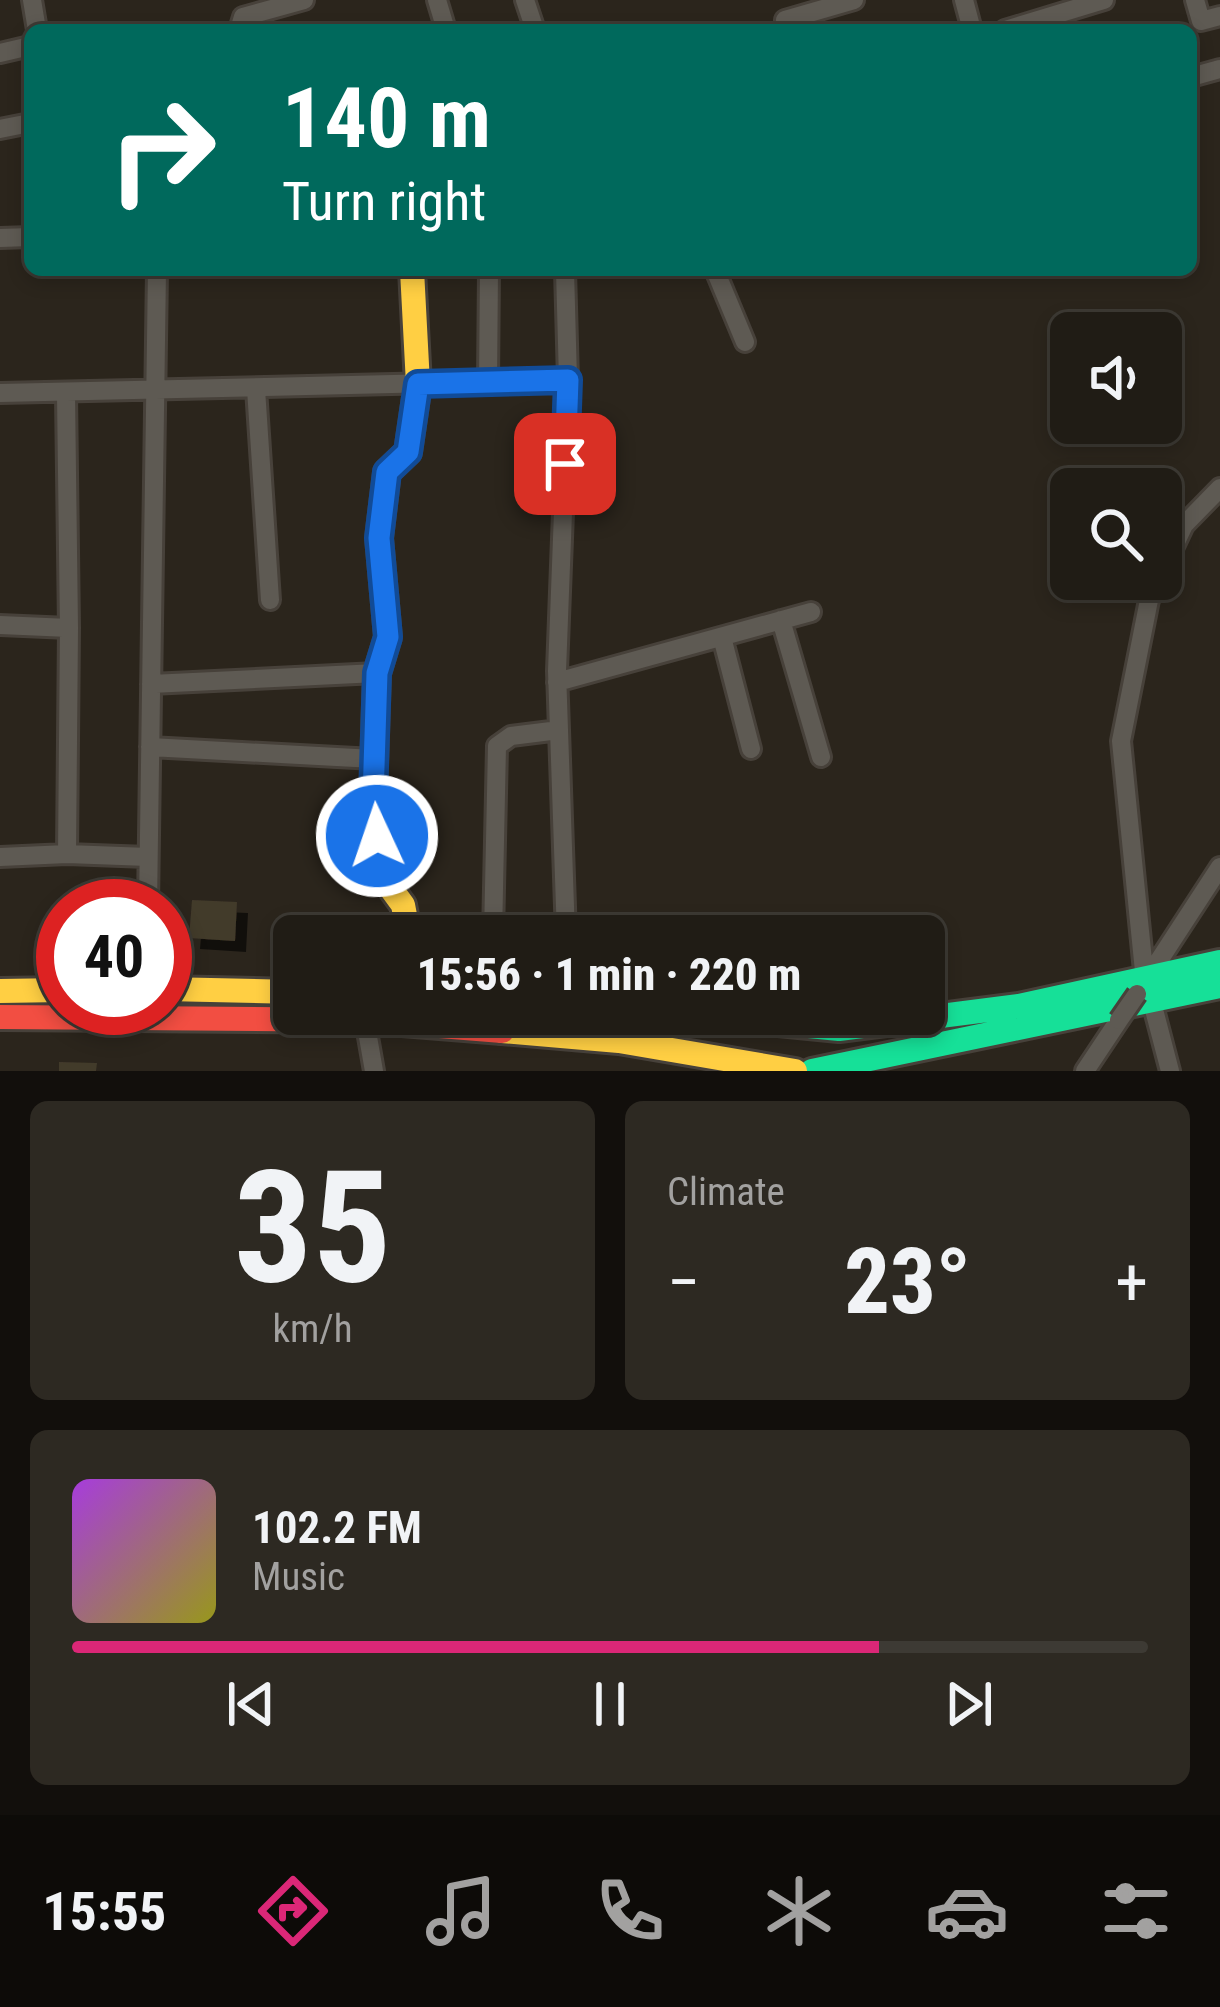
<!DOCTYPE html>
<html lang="en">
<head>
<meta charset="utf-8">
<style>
  body { margin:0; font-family:"Roboto Condensed",sans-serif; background:#2d2922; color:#f1f3f6; height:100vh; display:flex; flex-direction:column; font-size:45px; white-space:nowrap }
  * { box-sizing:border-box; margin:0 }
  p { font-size:39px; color:#a2a1a0 }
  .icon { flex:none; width:66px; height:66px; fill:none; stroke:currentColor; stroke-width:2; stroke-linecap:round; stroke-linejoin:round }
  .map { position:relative; height:1071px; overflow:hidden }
  .details { display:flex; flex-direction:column; gap:30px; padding:30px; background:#120f0c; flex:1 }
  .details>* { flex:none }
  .banner { position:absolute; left:24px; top:24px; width:1173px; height:252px; border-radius:18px; box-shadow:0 6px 18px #0003,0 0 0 3px #3d3a34; background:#00695c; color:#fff; overflow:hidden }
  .fabs { position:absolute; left:1050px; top:312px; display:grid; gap:24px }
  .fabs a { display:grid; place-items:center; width:132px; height:132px; border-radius:18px; background:#201c15; box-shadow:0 6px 18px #0003,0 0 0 3px #3d3a34; font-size:60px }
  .speed { position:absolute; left:36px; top:879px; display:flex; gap:24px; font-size:60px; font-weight:700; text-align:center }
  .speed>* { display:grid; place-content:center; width:156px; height:156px; border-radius:50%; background:#201c15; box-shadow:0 6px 18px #0003,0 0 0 3px #3d3a34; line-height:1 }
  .speed .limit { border:18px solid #d22; background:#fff; color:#111 }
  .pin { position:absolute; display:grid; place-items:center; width:102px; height:102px; color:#fff; margin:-51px; border-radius:24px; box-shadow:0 6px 18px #0006 }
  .me { position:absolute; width:132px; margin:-66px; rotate:357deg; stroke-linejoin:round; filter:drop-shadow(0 0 9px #0008) }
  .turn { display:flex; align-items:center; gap:42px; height:252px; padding:0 60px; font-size:54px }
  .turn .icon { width:156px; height:156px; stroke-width:2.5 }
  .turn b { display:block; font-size:84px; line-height:102px }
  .big { font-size:90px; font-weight:800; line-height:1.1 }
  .details .widget { flex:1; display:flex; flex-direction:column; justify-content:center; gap:18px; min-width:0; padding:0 42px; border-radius:18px; background:#2d2922 }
  .details .dial { align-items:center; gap:0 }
  .dial b { font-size:156px; line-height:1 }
  .song { display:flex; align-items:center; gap:36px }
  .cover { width:144px; height:144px; border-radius:18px; background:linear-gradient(135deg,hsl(280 70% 55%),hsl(60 70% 35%)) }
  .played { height:12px; border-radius:6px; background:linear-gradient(90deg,#db2777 75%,#3d3a34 75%) }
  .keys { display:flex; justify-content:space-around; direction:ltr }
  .heat { display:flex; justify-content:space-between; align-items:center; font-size:66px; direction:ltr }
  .details .tiles { flex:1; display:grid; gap:30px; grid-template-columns:1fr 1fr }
  .widget:last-child { grid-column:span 2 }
  .trip { position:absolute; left:273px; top:915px; width:672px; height:120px; border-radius:18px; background:#201c15; box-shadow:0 6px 18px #0003,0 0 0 3px #3d3a34; font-weight:800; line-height:120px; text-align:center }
  .tab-bar { display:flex; height:192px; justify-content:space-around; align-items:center; background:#0d0b08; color:#a2a1a0 }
  .tab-bar .icon { width:84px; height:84px }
  .tab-bar .current { color:#db2777 }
  .tab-bar b { font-size:54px; color:#f1f3f6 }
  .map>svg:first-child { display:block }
  .building { fill:#423a2b; filter:url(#shadow) }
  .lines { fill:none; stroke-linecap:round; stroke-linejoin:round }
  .street-casing { stroke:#47413a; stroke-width:24 }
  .fast-casing { stroke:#47413a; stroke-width:30 }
  .slow-casing { stroke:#47413a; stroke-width:30 }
  .jam-casing { stroke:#47413a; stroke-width:30 }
  .street { stroke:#5e5a53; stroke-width:18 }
  .fast { stroke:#16e098; stroke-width:24 }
  .slow { stroke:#ffcf43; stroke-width:24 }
  .jam { stroke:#f24e42; stroke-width:24 }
  .street-bridge-casing { stroke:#47413a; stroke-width:24; stroke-linecap:butt }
  .street-bridge { stroke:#5e5a53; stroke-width:18 }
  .route-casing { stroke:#114b97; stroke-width:30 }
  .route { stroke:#1a73e8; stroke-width:21 }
</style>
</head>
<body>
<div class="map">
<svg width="1220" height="1071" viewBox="0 0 1220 1071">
  <defs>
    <filter id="shadow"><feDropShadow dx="11" dy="11" stdDeviation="0" flood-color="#0009"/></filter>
  </defs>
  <rect width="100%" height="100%" fill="#2b251c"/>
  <path class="building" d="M192,900l45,2 -2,39 -46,-3z
    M59,1062l38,1 -1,8h-37z"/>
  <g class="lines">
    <g class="street-casing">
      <path id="street" d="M32,0l5,30
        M437,0l9,30
        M525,0l10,30
        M964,0l8,30
        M1195,0l6,21 19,-5
        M785,20l69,-20
        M239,30l4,-13 61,-17
        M1005,30l99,-30
        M0,53l30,-7
        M1191,77l29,-8
        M0,129l30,-6
        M0,238l30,-1
        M565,270l3,110 -11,291 9,265
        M715,270l30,72
        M488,382l1,-112
        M256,389l14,211
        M0,393l568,-13
        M66,394l3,234
        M1161,574l23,-49 36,-37
        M781,620l40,137
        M0,625l69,3 -2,226
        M722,637l29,112
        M557,682l254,-70
        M151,684l226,-11
        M150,747l224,12
        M0,857l67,-3 81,3
        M148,906l9,-636
        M493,936l4,-190 14,-10 48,-6
        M1145,981l-24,-240 28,-141 10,-21
        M1143,985l77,-118
        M1152,1002l18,69
        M365,1020l9,51
        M1085,1071l34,-51"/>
    </g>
    <g class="fast-casing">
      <path id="fast" d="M687,1014l152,15 180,-23 201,-44
        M812,1071l408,-85"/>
    </g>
    <g class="slow-casing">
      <path id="slow" d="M409,936l-6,-31 -22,-30 -8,-77 4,-125 11,-36 -9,-99 8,-66 21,-20 10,-68 -6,-114
        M165,989l129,3
        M0,991l63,-1
        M502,1031l117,10 176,30"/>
    </g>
    <g class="jam-casing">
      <path id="jam" d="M0,1017l365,3 137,11"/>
    </g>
    <use href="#street" class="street"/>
    <use href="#fast" class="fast"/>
    <use href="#slow" class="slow"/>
    <use href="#jam" class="jam"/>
    <g class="street-bridge-casing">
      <path id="street-bridge" d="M1119,1020l18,-26"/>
    </g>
    <use href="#street-bridge" class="street-bridge"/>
  </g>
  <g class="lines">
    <g class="route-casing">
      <path id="route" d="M377,836l-4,-38 4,-125 11,-36 -9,-99 8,-66 21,-20 10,-68 150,-4 -3,84"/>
    </g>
    <use href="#route" class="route"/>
  </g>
</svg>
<div class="fabs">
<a><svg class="icon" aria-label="sound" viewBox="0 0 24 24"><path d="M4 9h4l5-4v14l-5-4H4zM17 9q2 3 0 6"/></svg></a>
<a><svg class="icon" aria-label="search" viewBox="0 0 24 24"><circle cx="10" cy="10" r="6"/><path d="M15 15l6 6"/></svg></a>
</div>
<div class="speed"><div class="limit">40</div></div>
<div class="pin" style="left:565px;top:464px;background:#d93025"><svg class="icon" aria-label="arrive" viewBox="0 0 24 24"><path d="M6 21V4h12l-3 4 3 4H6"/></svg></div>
<svg class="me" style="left:377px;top:836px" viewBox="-20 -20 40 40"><circle r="17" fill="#1a73e8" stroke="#fff" stroke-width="3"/><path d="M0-11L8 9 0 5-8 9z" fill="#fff"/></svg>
<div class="trip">15:56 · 1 min · 220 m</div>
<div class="banner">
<div class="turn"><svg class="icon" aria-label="right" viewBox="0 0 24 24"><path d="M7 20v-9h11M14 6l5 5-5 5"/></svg><div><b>140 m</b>Turn right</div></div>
</div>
</div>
<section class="details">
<div class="tiles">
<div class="widget dial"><b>35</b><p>km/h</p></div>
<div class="widget"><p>Climate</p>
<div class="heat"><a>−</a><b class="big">23°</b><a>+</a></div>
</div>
<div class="widget">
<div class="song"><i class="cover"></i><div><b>102.2 FM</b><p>Music</p></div></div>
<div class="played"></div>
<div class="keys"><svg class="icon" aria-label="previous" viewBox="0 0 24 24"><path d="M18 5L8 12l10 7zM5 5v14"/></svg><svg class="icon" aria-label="pause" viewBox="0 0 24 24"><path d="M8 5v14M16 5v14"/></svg><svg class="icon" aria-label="next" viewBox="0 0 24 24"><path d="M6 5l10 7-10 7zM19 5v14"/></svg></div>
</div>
</div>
</section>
<nav class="tab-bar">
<b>15:55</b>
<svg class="icon current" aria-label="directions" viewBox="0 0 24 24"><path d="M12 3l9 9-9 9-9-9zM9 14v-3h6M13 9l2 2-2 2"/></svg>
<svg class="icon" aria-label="music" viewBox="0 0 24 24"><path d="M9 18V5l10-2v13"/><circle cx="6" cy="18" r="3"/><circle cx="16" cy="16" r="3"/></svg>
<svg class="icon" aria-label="phone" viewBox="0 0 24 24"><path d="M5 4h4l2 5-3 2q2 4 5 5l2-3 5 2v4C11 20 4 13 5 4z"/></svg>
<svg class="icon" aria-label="climate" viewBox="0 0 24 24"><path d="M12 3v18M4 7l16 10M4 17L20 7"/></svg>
<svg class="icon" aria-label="car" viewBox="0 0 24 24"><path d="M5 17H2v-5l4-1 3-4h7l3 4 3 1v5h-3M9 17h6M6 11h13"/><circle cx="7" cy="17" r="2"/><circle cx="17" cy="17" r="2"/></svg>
<svg class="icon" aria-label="filters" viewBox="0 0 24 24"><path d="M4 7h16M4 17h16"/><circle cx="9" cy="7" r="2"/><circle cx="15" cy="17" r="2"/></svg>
</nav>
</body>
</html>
